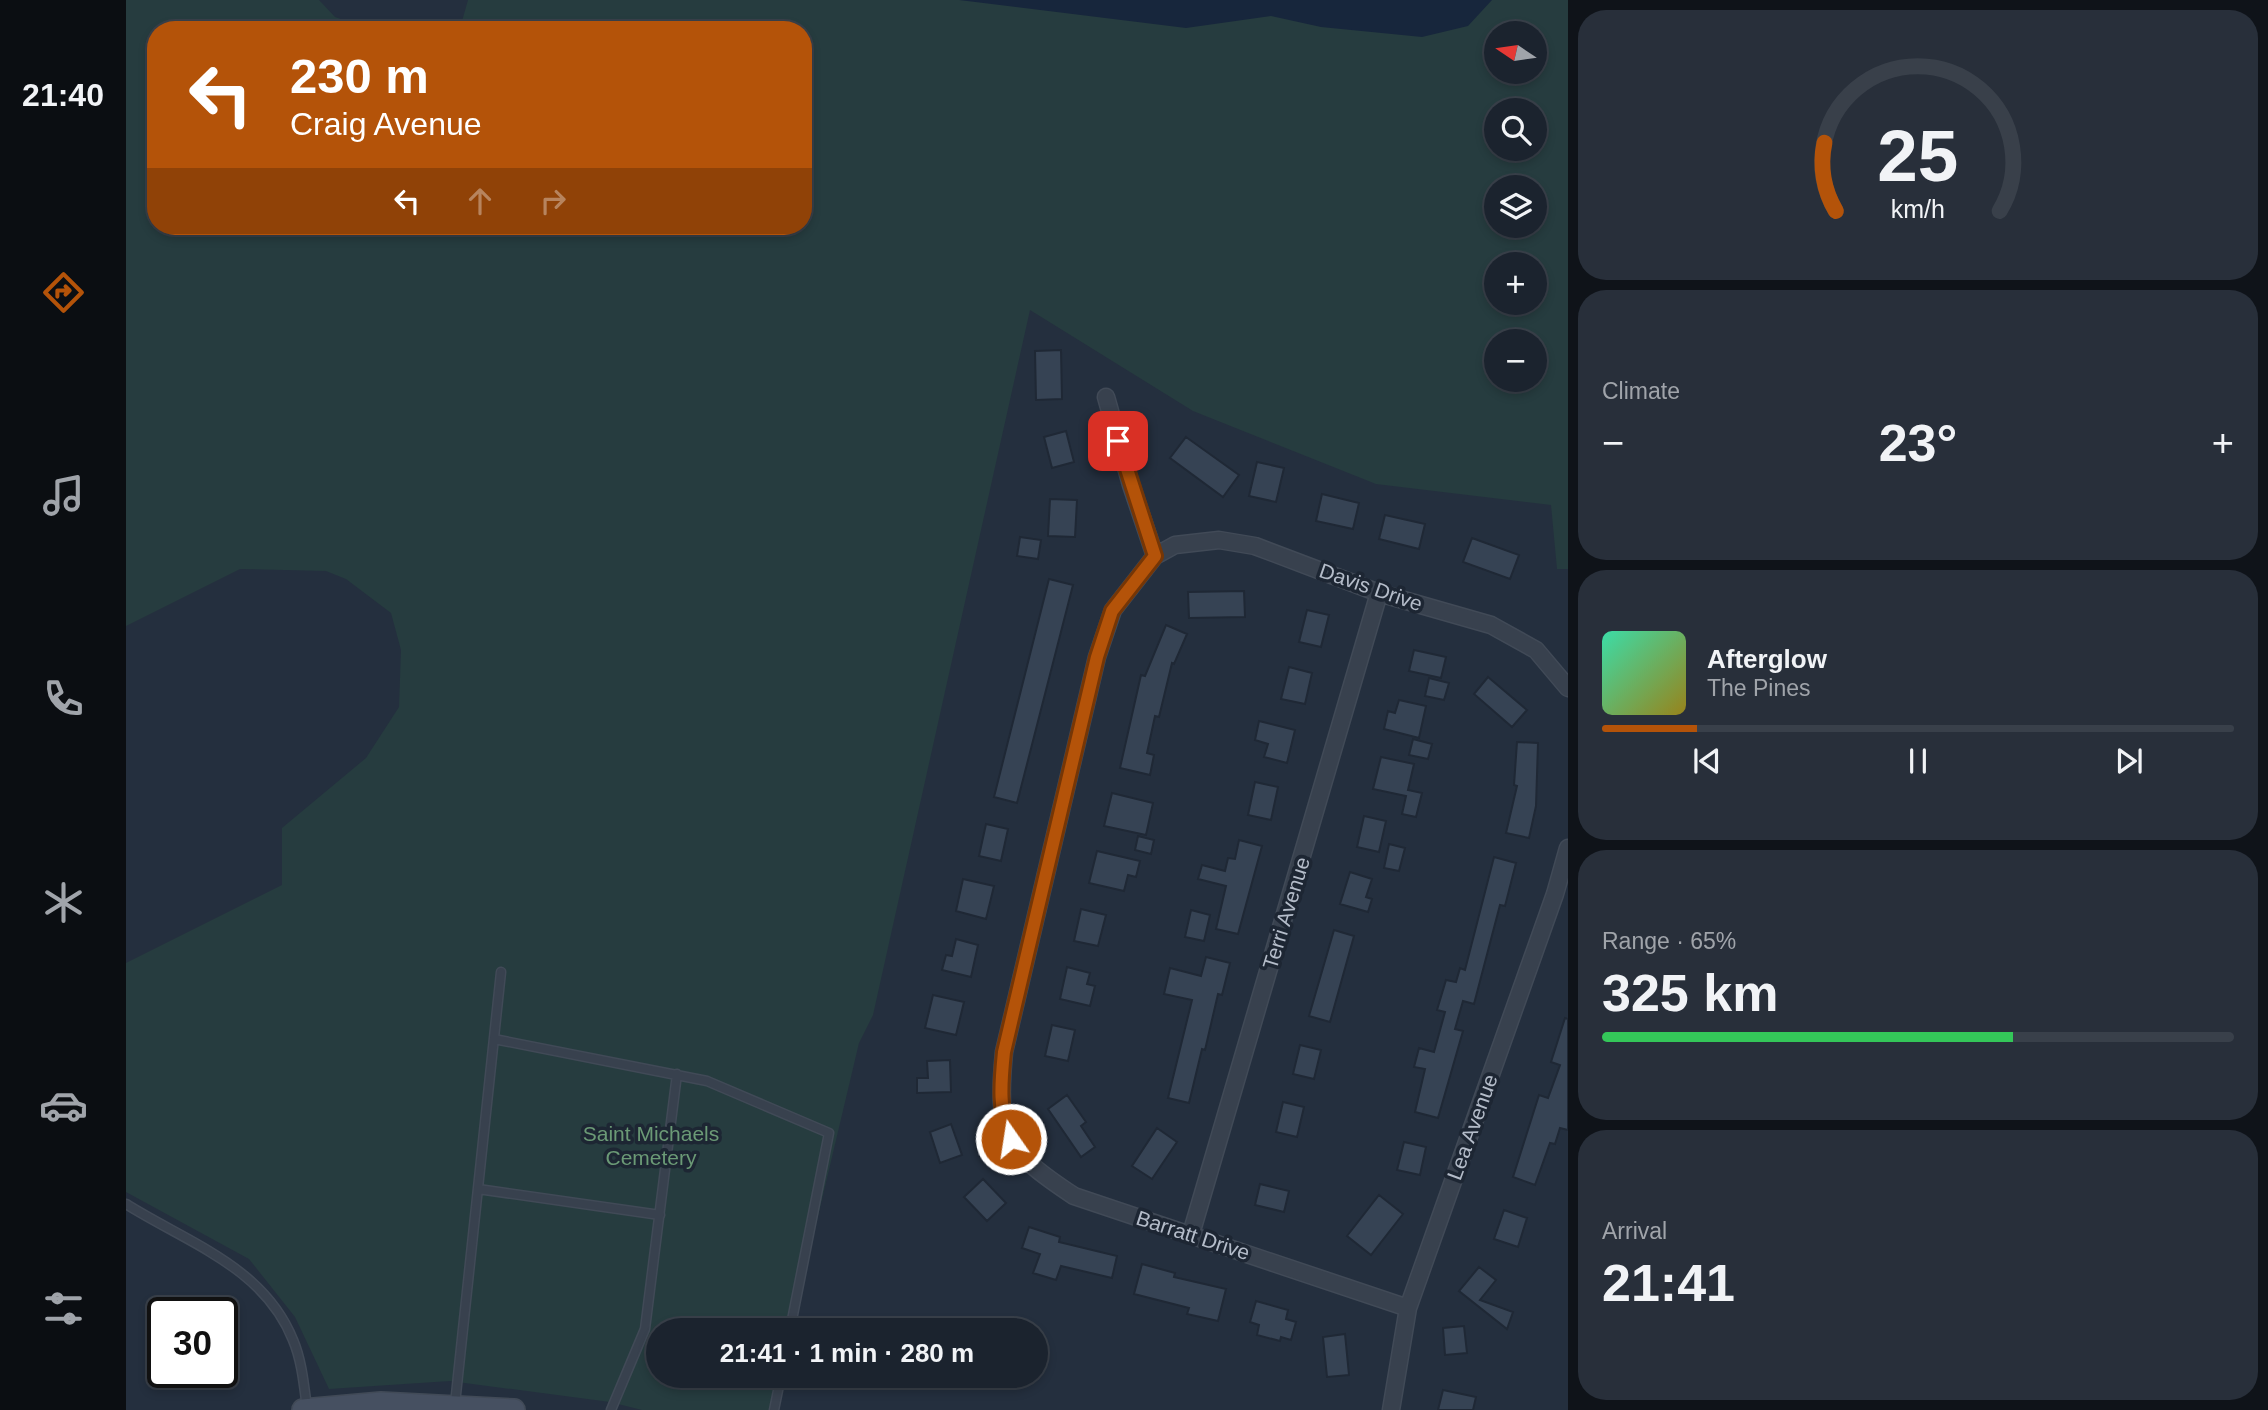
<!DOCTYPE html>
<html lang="en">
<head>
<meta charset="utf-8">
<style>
  body { margin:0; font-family:Arial,sans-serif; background:#282f3a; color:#f1f3f6; height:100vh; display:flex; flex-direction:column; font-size:26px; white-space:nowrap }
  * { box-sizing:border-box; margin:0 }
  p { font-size:23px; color:#a0a4aa }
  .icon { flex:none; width:38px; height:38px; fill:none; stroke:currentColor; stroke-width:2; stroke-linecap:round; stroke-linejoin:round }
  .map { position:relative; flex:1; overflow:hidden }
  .side { display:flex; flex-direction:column; gap:10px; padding:10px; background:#0f1319; width:700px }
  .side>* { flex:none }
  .hud { position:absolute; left:21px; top:21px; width:665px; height:214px; border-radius:28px; box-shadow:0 4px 10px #0003,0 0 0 2px #39404a; background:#b45309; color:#fff; overflow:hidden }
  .needle { width:46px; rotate:283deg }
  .controls { position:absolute; left:1358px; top:21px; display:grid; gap:14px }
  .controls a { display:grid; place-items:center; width:63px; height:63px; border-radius:50%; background:#1b232e; box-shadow:0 4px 10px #0003,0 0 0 2px #39404a; font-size:35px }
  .speed { position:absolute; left:21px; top:1297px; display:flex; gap:14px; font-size:35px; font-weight:700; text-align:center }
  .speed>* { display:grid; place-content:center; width:91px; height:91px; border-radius:50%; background:#1b232e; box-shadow:0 4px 10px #0003,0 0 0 2px #39404a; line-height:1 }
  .speed .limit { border:4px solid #111; border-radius:10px; background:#fff; color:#111 }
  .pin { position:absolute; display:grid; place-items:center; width:60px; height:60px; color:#fff; margin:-30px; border-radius:14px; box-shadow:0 4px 10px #0006 }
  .me { position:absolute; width:77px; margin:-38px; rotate:347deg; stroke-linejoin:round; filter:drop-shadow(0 0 5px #0008) }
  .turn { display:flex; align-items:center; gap:24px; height:147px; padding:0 28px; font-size:32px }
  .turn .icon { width:91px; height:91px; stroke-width:2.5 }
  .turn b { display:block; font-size:49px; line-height:60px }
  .lanes { display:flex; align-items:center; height:66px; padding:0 28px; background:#0003; justify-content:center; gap:35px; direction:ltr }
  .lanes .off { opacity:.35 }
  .big { font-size:52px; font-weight:700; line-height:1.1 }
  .side .widget { flex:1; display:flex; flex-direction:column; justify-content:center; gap:10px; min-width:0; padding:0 24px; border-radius:28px; background:#282f3a }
  .side .dial { align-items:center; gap:0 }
  .dial svg { height:182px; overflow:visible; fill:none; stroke:#39404a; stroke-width:7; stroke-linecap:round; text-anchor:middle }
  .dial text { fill:#f1f3f6; stroke:none }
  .song { display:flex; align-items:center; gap:21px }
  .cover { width:84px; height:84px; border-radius:10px; background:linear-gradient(135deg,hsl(160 70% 55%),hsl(50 70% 35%)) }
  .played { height:7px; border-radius:4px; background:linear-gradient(90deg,#b45309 15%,#39404a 15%) }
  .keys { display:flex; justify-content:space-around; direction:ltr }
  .heat { display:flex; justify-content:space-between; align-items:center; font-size:38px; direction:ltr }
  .charge { height:10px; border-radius:5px; background:linear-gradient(90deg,#34c759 65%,#39404a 0) }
  .trip { position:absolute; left:520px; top:1318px; width:402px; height:70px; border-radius:35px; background:#1b232e; box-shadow:0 4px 10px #0003,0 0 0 2px #39404a; font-weight:700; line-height:70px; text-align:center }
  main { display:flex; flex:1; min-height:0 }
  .tabs { display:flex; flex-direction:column; width:126px; justify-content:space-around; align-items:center; background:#0b0e12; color:#a0a4aa }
  .tabs .icon { width:49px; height:49px }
  .tabs .active { color:#b45309 }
  .tabs b { font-size:32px; color:#f1f3f6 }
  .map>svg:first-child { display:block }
  .green { fill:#263c3f; fill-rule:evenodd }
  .water { fill:#17263c }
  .building { fill:#364354; stroke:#1f2835; stroke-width:2 }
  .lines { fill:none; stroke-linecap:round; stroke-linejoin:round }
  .lane-casing { stroke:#414a57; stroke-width:11 }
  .street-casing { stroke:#414a57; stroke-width:19 }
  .secondary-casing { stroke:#414a57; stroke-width:24 }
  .lane { stroke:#38414e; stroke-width:8 }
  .street { stroke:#38414e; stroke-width:16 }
  .secondary { stroke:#465061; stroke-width:21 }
  .route-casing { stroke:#753606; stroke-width:18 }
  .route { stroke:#b45309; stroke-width:12 }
  .labels { text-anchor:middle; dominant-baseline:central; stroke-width:7; stroke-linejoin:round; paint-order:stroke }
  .street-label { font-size:21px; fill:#b4bcc9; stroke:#1d2633 }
  .park-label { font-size:21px; fill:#6b9a76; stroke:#1d2633 }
</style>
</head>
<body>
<main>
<nav class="tabs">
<b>21:40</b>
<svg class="icon active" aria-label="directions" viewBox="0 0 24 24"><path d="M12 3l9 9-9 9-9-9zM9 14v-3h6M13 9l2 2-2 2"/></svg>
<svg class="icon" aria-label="music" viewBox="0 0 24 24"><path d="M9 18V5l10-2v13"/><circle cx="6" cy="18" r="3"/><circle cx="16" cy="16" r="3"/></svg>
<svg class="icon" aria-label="phone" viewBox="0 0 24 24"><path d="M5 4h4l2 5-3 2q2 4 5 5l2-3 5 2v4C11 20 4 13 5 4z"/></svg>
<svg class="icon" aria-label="climate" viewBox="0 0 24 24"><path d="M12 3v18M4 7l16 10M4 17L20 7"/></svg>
<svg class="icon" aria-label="car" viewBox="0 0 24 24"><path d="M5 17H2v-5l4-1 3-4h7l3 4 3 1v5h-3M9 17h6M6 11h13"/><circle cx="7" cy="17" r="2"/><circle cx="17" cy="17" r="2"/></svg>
<svg class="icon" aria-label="filters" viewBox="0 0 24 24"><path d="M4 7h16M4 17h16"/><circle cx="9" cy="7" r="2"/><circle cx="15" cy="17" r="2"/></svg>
</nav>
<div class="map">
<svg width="1442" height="1410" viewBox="0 0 1442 1410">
  <rect width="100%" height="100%" fill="#242f3e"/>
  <path class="green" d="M0,0h193l16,17 38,13h-217v196h647v-196h-351l10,-9 6,-21h1100v569h-11l-6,-64 -175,-21 -183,-73 -163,-101 -157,705 -14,28 -68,287h-133v46h123l-8,34h-131l-32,-8 -160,-21 -121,8 -34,-72 -46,-58 -123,-67v-229l156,-78v-57l84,-70 33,-51 2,-57 -10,-37 -45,-34 -20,-8 -86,-2 -114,57zM1370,33h39v39h-39zM1370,110h39v39h-39zM1370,187h39v39h-39zM1370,264h39v39h-39zM1370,341h39v39h-39z"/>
  <path class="water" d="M833,0h533l-24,26 -46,11 -101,-10 -50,-11 -85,12z"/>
  <path class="building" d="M935,350l1,49 -26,1 -1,-49z
    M940,431l8,31 -22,6 -8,-31z
    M1060,437l53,38 -16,22 -53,-39z
    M1131,462l27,6 -8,34 -27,-6z
    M1196,494l37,9 -6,26 -37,-8z
    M924,499l27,1 -2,37 -27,-1z
    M1259,515l40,9 -6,25 -40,-10z
    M894,537l21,3 -3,19 -21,-3z
    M1346,538l47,17 -9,24 -47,-17z
    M923,579l24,6 -56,218 -23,-6z
    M1118,591l1,26 -56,1 -1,-26z
    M1181,610l22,5 -8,32 -22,-5z
    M1040,625l21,9 -13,30 -2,-1 -13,54 -4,-1 -8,37 7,2 -4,20 -30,-7 21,-93 4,1z
    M1288,650l32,7 -5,21 -32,-7z
    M1163,667l23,6 -7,31 -24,-5z
    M1362,677l39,33 -15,17 -38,-33z
    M1303,678l20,5 -5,17 -19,-4z
    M1273,700l27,6 -7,32 -35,-9 4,-18 7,2z
    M1133,721l36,9 -8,33 -23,-6 4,-13 -13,-4z
    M1287,739l19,5 -4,15 -19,-4z
    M1391,742l21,1 -2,63 -7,32 -23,-5 11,-47 -3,-1z
    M1255,757l33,7 -6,26 14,3 -6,24 -14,-3 4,-18 -33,-7z
    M1129,782l23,5 -7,33 -23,-5z
    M986,793l41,10 -7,32 -42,-9z
    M1238,816l22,5 -7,31 -22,-5z
    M860,824l22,5 -7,32 -22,-5z
    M1012,836l16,4 -3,14 -16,-4z
    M1113,840l23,6 -24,88 -22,-5 10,-43 -28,-7 4,-14 23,6 3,-13 7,1z
    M1263,844l16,4 -6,23 -15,-3z
    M971,851l43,10 -4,16 -8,-2 -4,16 -35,-8z
    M1368,857l22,6 -11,43 -5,-1 -26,99 -11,-3 -8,28 8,2 -25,87 -23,-6 10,-43 -11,-2 5,-19 15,4 11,-40 -8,-2 9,-30 10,2 4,-14 5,2z
    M1224,872l22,7 -6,18 6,2 -4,13 -28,-8z
    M837,879l31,7 -8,33 -30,-8z
    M955,909l25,6 -8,31 -24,-5z
    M1065,910l19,5 -6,26 -19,-4z
    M1208,930l20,6 -24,86 -21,-6z
    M830,939l22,6 -7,32 -29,-7 4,-15 6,1z
    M1080,957l24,6 -8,32 -4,-1 -13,56 -3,-1 -13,54 -21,-5 24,-98 -28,-6 6,-26 31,8z
    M941,967l23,6 -3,11 8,2 -5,20 -30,-7z
    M807,995l31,7 -8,33 -31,-7z
    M1439,1018l3,1v111l-8,-2 -5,16 -5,-1 -15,42 -22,-8 26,-82 9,3 12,-33 -9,-3z
    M926,1025l23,5 -7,31 -23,-5z
    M1174,1045l21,5 -7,29 -21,-5z
    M824,1060l1,32 -34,1v-15h11l-1,-17z
    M941,1095l19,27 -5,4 14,21 -14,10 -33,-48z
    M1157,1102l21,5 -7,30 -21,-5z
    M825,1124l11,31 -22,8 -10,-31z
    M1031,1128l20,14 -25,37 -20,-13z
    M1278,1142l22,5 -6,28 -23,-5z
    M857,1179l23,24 -19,18 -23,-24z
    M1134,1184l29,7 -5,21 -29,-7z
    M1253,1195l24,19 -32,41 -24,-19z
    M1378,1210l23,8 -9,29 -24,-8z
    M903,1227l31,10 -1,5 58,14 -5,22 -51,-12 -5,14 -23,-7 7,-19 -18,-6z
    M1016,1264l33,9 -1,4 52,12 -8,32 -31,-7 2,-6 -55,-14z
    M1353,1267l17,13 -16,20 33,12 -6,17 -48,-38z
    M1130,1301l32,9 -2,9 10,3 -5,18 -10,-3 -1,4 -23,-6 2,-10 -9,-3z
    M1338,1326l3,27 -22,2 -2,-27z
    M1219,1334l4,41 -22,2 -4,-40z
    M1317,1390l33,7 -3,13h-35z"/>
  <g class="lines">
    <g class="lane-casing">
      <path id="lane" d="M368,1039l213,42 122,52 -39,197
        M352,1189l182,26
        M0,1204c62,39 138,63 167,136 9,21 11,46 14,68
        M329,1404l46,-432
        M485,1410l34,-81 32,-255
        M648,1410l7,-34"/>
    </g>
    <g class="street-casing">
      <path id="street" d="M980,397l25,88 24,71 -42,54 -16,47 -93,395c-8,84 2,99 70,144l334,112
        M1029,556l20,-11 44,-5 36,6 124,47 112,32 45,25 32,38
        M1065,1234l188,-641
        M1265,1410l17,-102 147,-414 13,-46"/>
    </g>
    <g class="secondary-casing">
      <path id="secondary" d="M177,1410l78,-7 133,7"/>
    </g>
    <use href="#lane" class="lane"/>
    <use href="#street" class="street"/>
    <use href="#secondary" class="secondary"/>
  </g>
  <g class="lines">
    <g class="route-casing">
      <path id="route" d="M885,1139c-13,-26 -10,-58 -7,-87l93,-395 15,-46 43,-55 -37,-115"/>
    </g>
    <use href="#route" class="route"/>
  </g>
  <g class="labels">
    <g class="street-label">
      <text transform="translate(1245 587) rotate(19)">Davis Drive</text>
      <text transform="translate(1160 913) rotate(-73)">Terri Avenue</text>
      <text transform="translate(1346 1127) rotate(-70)">Lea Avenue</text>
      <text transform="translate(1067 1235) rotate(18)">Barratt Drive</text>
    </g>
    <g class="park-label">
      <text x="525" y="1133">Saint Michaels<tspan x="525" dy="24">Cemetery</tspan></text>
    </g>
  </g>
</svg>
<div class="controls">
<a><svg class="needle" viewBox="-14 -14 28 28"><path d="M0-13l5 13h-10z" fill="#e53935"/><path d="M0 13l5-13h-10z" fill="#a0a4aa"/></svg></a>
<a><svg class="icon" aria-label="search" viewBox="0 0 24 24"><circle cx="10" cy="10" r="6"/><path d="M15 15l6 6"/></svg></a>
<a><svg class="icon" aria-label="layers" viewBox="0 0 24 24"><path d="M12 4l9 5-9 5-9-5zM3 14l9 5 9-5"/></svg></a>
<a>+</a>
<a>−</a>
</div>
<div class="speed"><div class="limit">30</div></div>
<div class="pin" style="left:992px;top:441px;background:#d93025"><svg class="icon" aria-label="arrive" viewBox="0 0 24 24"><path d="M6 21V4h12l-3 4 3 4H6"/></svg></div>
<svg class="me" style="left:885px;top:1139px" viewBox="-20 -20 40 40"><circle r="17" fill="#b45309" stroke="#fff" stroke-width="3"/><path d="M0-11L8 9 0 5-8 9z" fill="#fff"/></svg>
<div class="trip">21:41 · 1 min · 280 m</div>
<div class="hud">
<div class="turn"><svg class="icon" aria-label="left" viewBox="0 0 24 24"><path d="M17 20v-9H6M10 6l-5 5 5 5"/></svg><div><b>230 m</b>Craig Avenue</div></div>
<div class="lanes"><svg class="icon" aria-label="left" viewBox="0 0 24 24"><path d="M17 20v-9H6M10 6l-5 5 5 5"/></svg><svg class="icon off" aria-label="ahead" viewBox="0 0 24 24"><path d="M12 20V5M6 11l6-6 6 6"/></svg><svg class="icon off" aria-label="right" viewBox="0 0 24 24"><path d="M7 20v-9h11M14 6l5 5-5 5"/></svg></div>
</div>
</div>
<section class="side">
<div class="widget dial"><svg viewBox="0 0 100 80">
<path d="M14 69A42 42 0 1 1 86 69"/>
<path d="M14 69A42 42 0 0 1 9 39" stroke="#b45309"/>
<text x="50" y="56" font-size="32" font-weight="700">25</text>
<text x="50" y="72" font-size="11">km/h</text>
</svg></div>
<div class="widget"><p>Climate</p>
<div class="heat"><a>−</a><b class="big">23°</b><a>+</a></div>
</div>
<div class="widget">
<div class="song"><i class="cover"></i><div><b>Afterglow</b><p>The Pines</p></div></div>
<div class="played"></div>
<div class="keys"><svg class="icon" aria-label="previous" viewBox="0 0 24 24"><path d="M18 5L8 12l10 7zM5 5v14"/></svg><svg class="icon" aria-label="pause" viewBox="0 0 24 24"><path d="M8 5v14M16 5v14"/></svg><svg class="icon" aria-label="next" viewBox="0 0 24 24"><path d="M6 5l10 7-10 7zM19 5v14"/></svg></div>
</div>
<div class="widget"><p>Range · 65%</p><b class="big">325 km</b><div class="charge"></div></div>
<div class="widget"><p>Arrival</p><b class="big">21:41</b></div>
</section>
</main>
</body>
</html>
